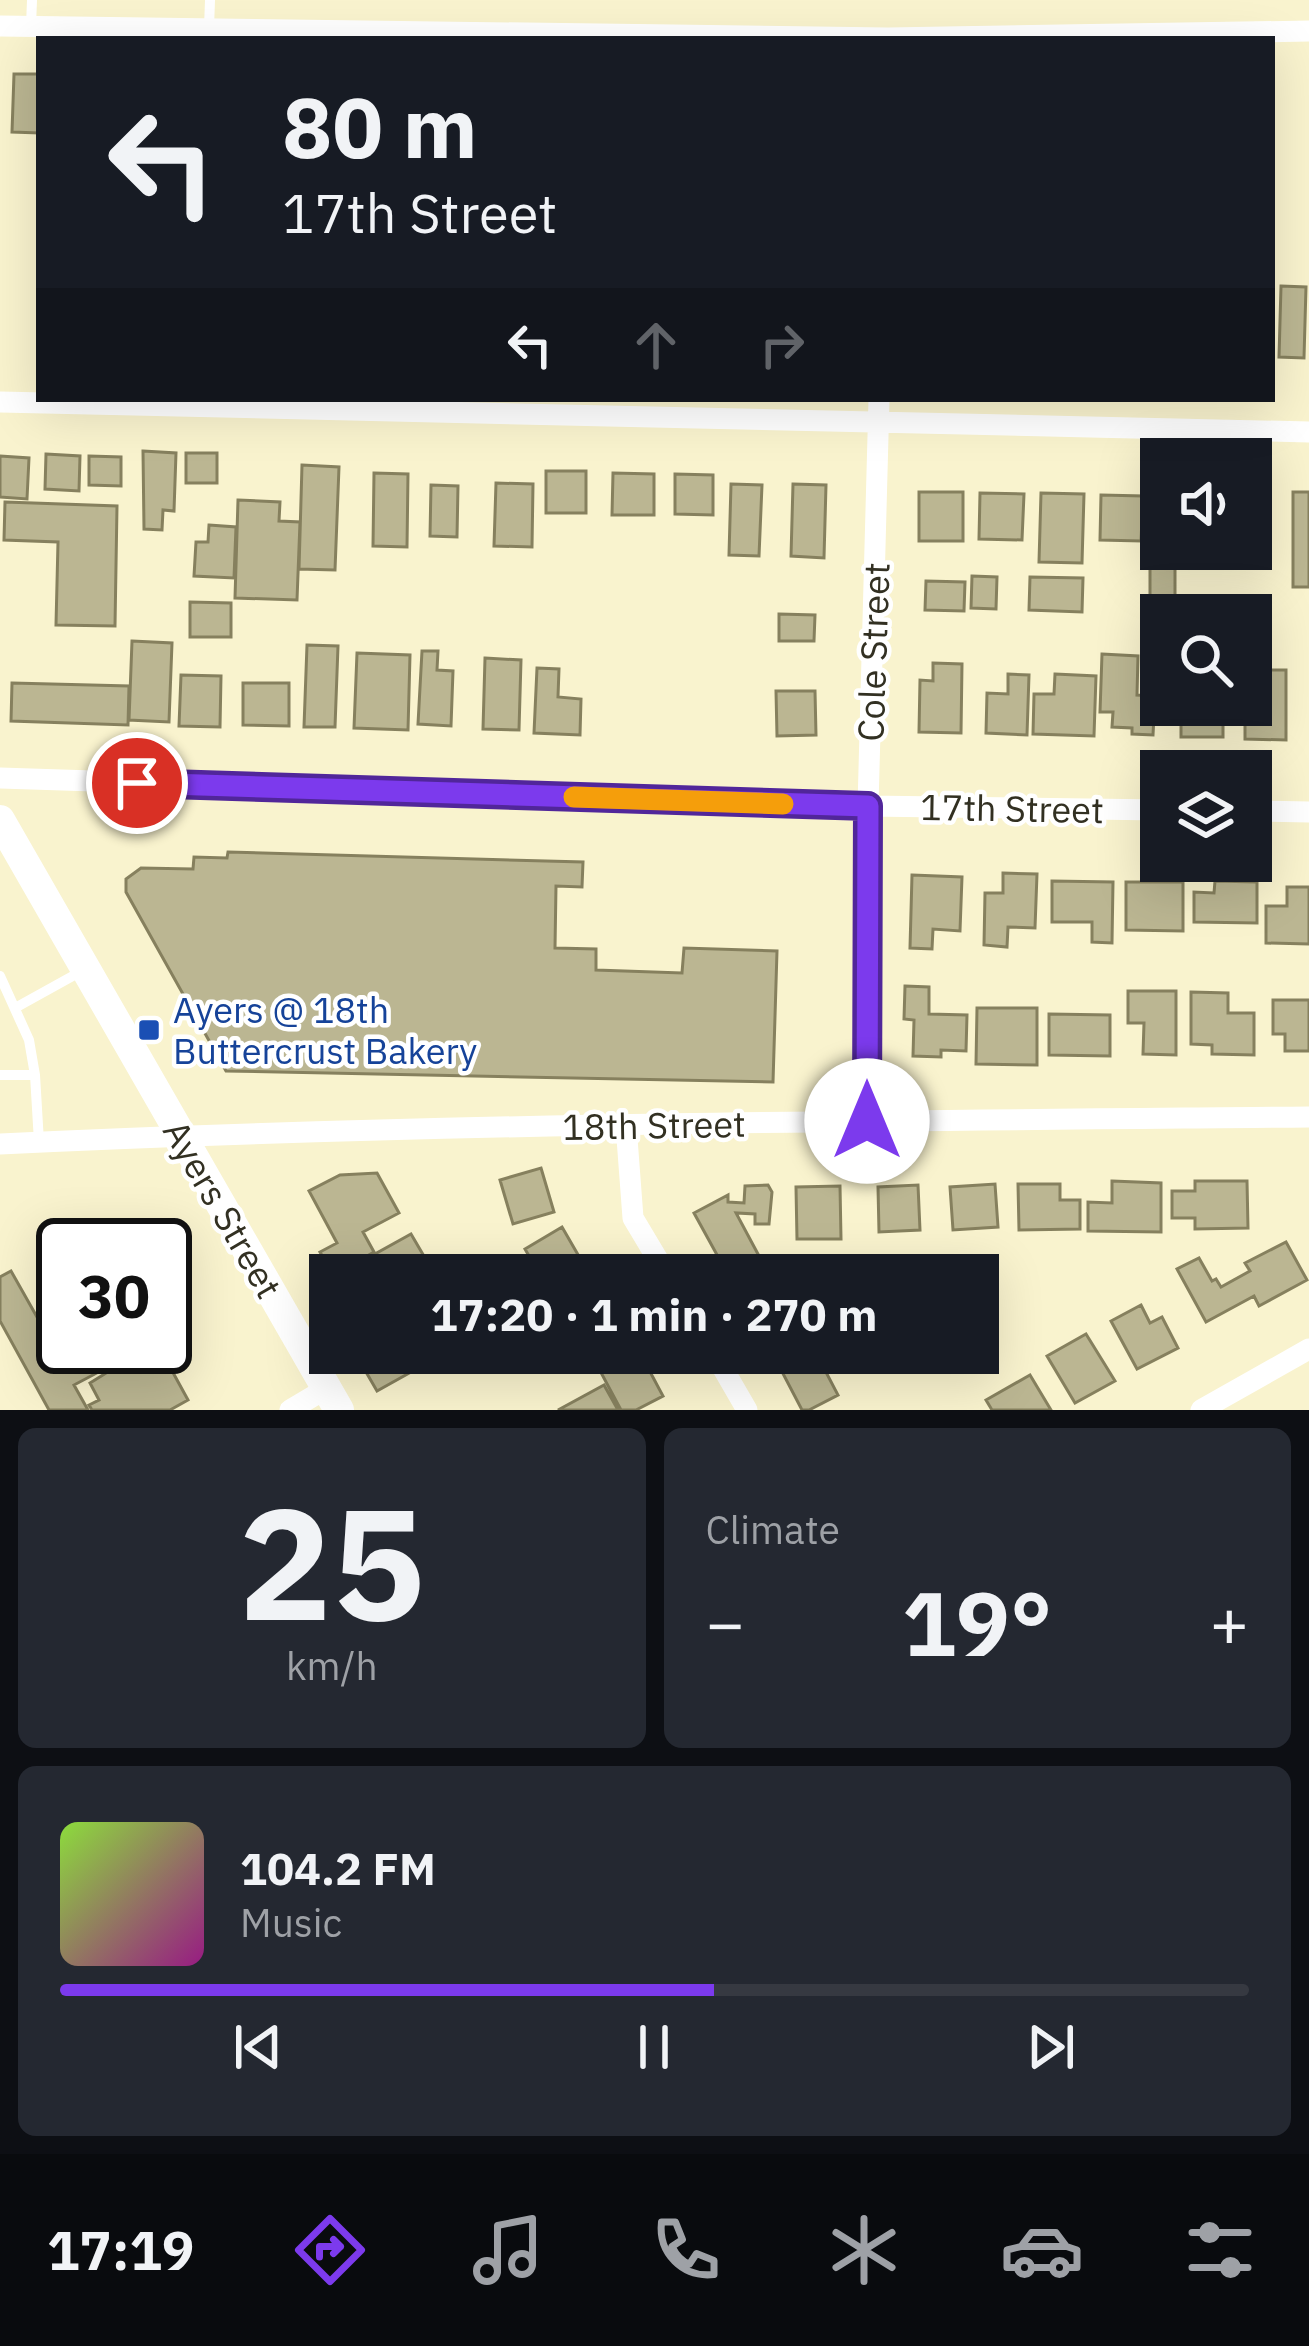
<!DOCTYPE html>
<html lang="en">
<head>
<meta charset="utf-8">
<style>
  body { margin:0; font-family:"IBM Plex Sans",sans-serif; background:#242831; color:#f1f3f6; height:100vh; display:flex; flex-direction:column; font-size:45px; white-space:nowrap }
  * { box-sizing:border-box; margin:0 }
  p { font-size:39px; color:#9ea1a6 }
  .icon { flex:none; width:66px; height:66px; fill:none; stroke:currentColor; stroke-width:2; stroke-linecap:round; stroke-linejoin:round }
  .map { position:relative; height:1410px; overflow:hidden }
  .sheet { display:flex; flex-direction:column; gap:18px; padding:18px; background:#0d0f14; flex:1 }
  .sheet>* { flex:none }
  .banner { position:absolute; left:36px; top:36px; width:1239px; height:366px; border-radius:0px; box-shadow:0 12px 48px #0002; background:#171b24; color:#f1f3f6; overflow:hidden }
  .tools { position:absolute; left:1140px; top:438px; display:grid; gap:24px }
  .tools a { display:grid; place-items:center; width:132px; height:132px; border-radius:0px; background:#171b24; box-shadow:0 12px 48px #0002; font-size:60px }
  .speed { position:absolute; left:36px; top:1218px; display:flex; gap:24px; font-size:60px; font-weight:700; text-align:center }
  .speed>* { display:grid; place-content:center; width:156px; height:156px; border-radius:50%; background:#171b24; box-shadow:0 12px 48px #0002; line-height:1 }
  .speed .limit { border:6px solid #111; border-radius:18px; background:#fff; color:#111 }
  .pin { position:absolute; display:grid; place-items:center; width:102px; height:102px; color:#fff; margin:-51px; border:6px solid #fff; border-radius:50%; box-shadow:0 3px 12px #0007 }
  .me { position:absolute; width:132px; margin:-66px; rotate:0deg; stroke-linejoin:round; filter:drop-shadow(0 0 9px #0008) }
  .turn { display:flex; align-items:center; gap:42px; height:252px; padding:0 48px; font-size:54px }
  .turn .icon { width:156px; height:156px; stroke-width:2.5 }
  .turn b { display:block; font-size:84px; line-height:102px }
  .lanes { display:flex; align-items:center; height:114px; padding:0 48px; background:#0003; justify-content:center; gap:60px; direction:ltr }
  .lanes .off { opacity:.35 }
  .big { font-size:90px; font-weight:700; line-height:1.1 }
  .sheet .widget { flex:1; display:flex; flex-direction:column; justify-content:center; gap:18px; min-width:0; padding:0 42px; border-radius:18px; background:#242831 }
  .sheet .dial { align-items:center; gap:0 }
  .dial b { font-size:156px; line-height:1 }
  .song { display:flex; align-items:center; gap:36px }
  .cover { width:144px; height:144px; border-radius:18px; background:linear-gradient(135deg,hsl(90 70% 55%),hsl(310 70% 35%)) }
  .played { height:12px; border-radius:6px; background:linear-gradient(90deg,#7c3aed 55%,#363941 55%) }
  .keys { display:flex; justify-content:space-around; direction:ltr }
  .heat { display:flex; justify-content:space-between; align-items:center; font-size:66px; direction:ltr }
  .sheet .tiles { flex:1; display:grid; gap:18px; grid-template-columns:1fr 1fr }
  .widget:last-child { grid-column:span 2 }
  .trip { position:absolute; left:309px; top:1254px; width:690px; height:120px; border-radius:0px; background:#171b24; box-shadow:0 12px 48px #0002; font-weight:700; line-height:120px; text-align:center }
  .tabs { display:flex; height:192px; justify-content:space-around; align-items:center; background:#090b0e; color:#9ea1a6 }
  .tabs .icon { width:84px; height:84px }
  .tabs .on { color:#7c3aed }
  .tabs b { font-size:54px; color:#f1f3f6 }
  .map>svg:first-child { display:block }
  .building { fill:#bbb692; stroke:#86805e; stroke-width:3 }
  .lines { fill:none; stroke-linecap:round; stroke-linejoin:round }
  .service { stroke:#fff; stroke-width:10 }
  .minor { stroke:#fff; stroke-width:21 }
  .secondary { stroke:#fff; stroke-width:30 }
  .route-casing { stroke:#51269a; stroke-width:30 }
  .route { stroke:#7c3aed; stroke-width:21 }
  .slow { stroke:#f59e0b; stroke-width:21 }
  .transit-dot { fill:#1a4fb4; stroke:#fff; stroke-width:4.5 }
  .labels { text-anchor:middle; dominant-baseline:central; stroke-width:9; stroke-linejoin:round; paint-order:stroke }
  .street-label { font-size:36px; fill:#323022; stroke:#fff }
  .transit-label { font-size:36px; fill:#164399; stroke:#fff; text-anchor:start }
</style>
</head>
<body>
<div class="map">
<svg width="1309" height="1410" viewBox="0 0 1309 1410">
  <rect width="100%" height="100%" fill="#f9f3ce"/>
  <path class="building" d="M14,74h25v59l-27,-1z
    M1281,286l25,1 -2,71 -25,-1z
    M143,451l33,2 -2,58 -11,-1 -1,20 -18,-1z
    M186,453h31v30h-31z
    M46,454l34,2 -1,35 -34,-2z
    M0,456l29,2 -2,41 -27,-2z
    M89,456l32,1v29l-32,-1z
    M302,465l37,2 -4,103 -36,-1z
    M546,471h40v42h-40z
    M374,473l34,1 -1,73 -34,-1z
    M613,473l41,1v41h-42z
    M675,474l38,1v40l-38,-1z
    M496,483l37,1 -1,63 -38,-1z
    M731,484l31,1 -3,71 -30,-1z
    M793,484l33,1 -2,73 -33,-2z
    M431,485l27,1 -1,51 -27,-1z
    M919,492h44v49h-44z
    M1293,492h16v95h-16z
    M980,493l44,1 -2,46 -43,-1z
    M1041,493l43,1 -2,69 -43,-1z
    M1101,495l42,1 -2,45 -41,-1z
    M238,500l42,2 -1,19 21,1 -3,78 -62,-2z
    M5,502l112,4 -2,120 -59,-1 2,-83 -54,-2z
    M209,525l27,2 -2,51 -40,-2 2,-34h12z
    M1150,559h25v49h-25z
    M972,576l25,1 -1,32 -25,-1z
    M1030,577l53,1 -1,34 -53,-2z
    M926,581l39,1 -1,29 -39,-1z
    M190,602l41,1v34h-41z
    M779,614l36,1 -1,26h-35z
    M132,641l40,2 -3,79 -40,-2z
    M307,645l31,1 -3,81h-31z
    M422,651h16l-1,19 16,1 -2,55 -33,-2z
    M357,653l53,2 -2,75 -54,-2z
    M1102,654l36,2 -1,39 18,1 -2,39 -21,-1v-6l-20,-1 1,-15h-13z
    M485,658l36,2 -2,70 -36,-1z
    M933,663l29,1 -1,69 -42,-1 1,-52 13,1z
    M537,668l22,1 -1,28 23,2 -1,36 -46,-2z
    M1266,670h20v70l-41,-1v-34h6v-18l15,1z
    M1008,674l21,1 -2,60 -41,-2 1,-40 21,1z
    M1055,674l41,2 -2,60 -61,-2 1,-40h20z
    M181,675l40,1 -1,51 -41,-1z
    M12,683l117,3 -1,39 -117,-4z
    M243,683h46v43l-46,-1z
    M776,691h39l1,44 -39,1z
    M1181,705h42v32h-42z
    M228,852l355,10 -1,25 -26,-1 -1,62 41,1v21l86,3 2,-25 93,3 -4,131 -547,-11 -100,-179v-13l15,-11 52,1 1,-12 33,1z
    M1003,873l34,1 -2,54 -27,-1 -1,20 -23,-2 1,-52h18z
    M912,875l50,2 -2,54 -27,-2 -1,20 -22,-1z
    M1052,881l61,1 -1,61 -20,-1v-20h-40z
    M1215,881l42,1v41l-63,-1v-30l20,1z
    M1126,882h57v49l-57,-1z
    M1287,887h22v57l-43,-1v-37h21z
    M905,986l24,1v27l38,1 -1,36 -25,-1v7l-28,-1 1,-36 -10,-1z
    M1128,991h48v64l-33,-1 1,-31h-16z
    M1191,992l37,1v20h26v42l-42,-1v-9l-21,-1z
    M1273,1000h36v51h-24v-17h-12z
    M977,1008h60v57l-61,-1z
    M1049,1014l61,1v41l-61,-1z
    M541,1168l13,44 -41,12 -13,-44z
    M377,1173l22,40 -36,19 11,20 -41,23 -13,-23 17,-9 -28,-52 31,-16z
    M1112,1181l49,2v49l-73,-1v-29l24,1z
    M1195,1181h52l1,47 -53,1v-11h-23v-27h23z
    M995,1184l3,43 -45,3 -3,-43z
    M1018,1184h42v16h20v29l-61,1z
    M768,1185l4,7 -3,32h-14v-10l-19,-1 23,43 -32,17 -33,-60 34,-18v7l16,1 1,-17z
    M918,1185l2,45 -41,2 -1,-45z
    M840,1186l1,53h-44l-1,-52z
    M562,1227l26,45 -48,3 -15,-26z
    M411,1234l24,41h-98z
    M1286,1242l21,38 -48,26 -5,-10 -48,26 -29,-53 22,-11 13,23 4,-2 5,8 29,-16 -5,-8z
    M11,1271l52,92 33,-16 12,20 -34,18 14,25h-39l-49,-89v-44z
    M1141,1305l9,18 12,-6 16,31 -41,21 -26,-48z
    M1086,1334l29,47 -40,22 -28,-47z
    M148,1347h11l29,53 -18,10h-78l-3,-5 10,-5 -9,-17z
    M355,1353h90l-68,38z
    M625,1353h15l23,43 -27,14h-15l-23,-43z
    M805,1353h11l22,42 -29,15h-7l-23,-44z
    M1030,1375l21,35h-59l-6,-10z
    M604,1385l14,25h-60z"/>
  <g class="lines">
    <path class="service" d="M31,26l1,-26
      M209,28l1,-28
      M0,976l29,64 6,35
      M15,1008l65,-36
      M0,1075h35l4,67"/>
    <path class="minor" d="M0,26l888,12 421,-7
      M0,402l1309,30
      M0,778l868,28 293,4
      M1251,811l58,1
      M867,1121l1,-315 11,-407
      M626,1125l7,93 34,57
      M0,1144c436,-21 873,-23 1309,-27
      M714,1353l33,57
      M290,1410l37,-22
      M1201,1410l108,-61"/>
    <path class="secondary" d="M0,820l339,590"/>
  </g>
  <g class="lines">
    <g class="route-casing">
      <path id="route" d="M137,783l731,23 -1,315"/>
    </g>
    <use href="#route" class="route"/>
    <path class="slow" d="M574,797l209,7"/>
  </g>
  <rect class="transit-dot" x="137" y="1018" width="24" height="24" rx="6"/>
  <g class="labels">
    <g class="street-label">
      <text transform="translate(873 652) rotate(-88)">Cole Street</text>
      <text transform="translate(1012 808) rotate(1)">17th Street</text>
      <text transform="translate(654 1125) rotate(-1)">18th Street</text>
      <text transform="translate(223 1209) rotate(60)">Ayers Street</text>
    </g>
    <g class="transit-label">
      <text x="173" y="1009">Ayers @ 18th<tspan x="173" dy="41">Buttercrust Bakery</tspan></text>
    </g>
  </g>
</svg>
<div class="tools">
<a><svg class="icon" aria-label="sound" viewBox="0 0 24 24"><path d="M4 9h4l5-4v14l-5-4H4zM17 9q2 3 0 6"/></svg></a>
<a><svg class="icon" aria-label="search" viewBox="0 0 24 24"><circle cx="10" cy="10" r="6"/><path d="M15 15l6 6"/></svg></a>
<a><svg class="icon" aria-label="layers" viewBox="0 0 24 24"><path d="M12 4l9 5-9 5-9-5zM3 14l9 5 9-5"/></svg></a>
</div>
<div class="speed"><div class="limit">30</div></div>
<div class="pin" style="left:137px;top:783px;background:#d93025"><svg class="icon" aria-label="arrive" viewBox="0 0 24 24"><path d="M6 21V4h12l-3 4 3 4H6"/></svg></div>
<svg class="me" style="left:867px;top:1121px" viewBox="-20 -20 40 40"><circle r="19" fill="#fff"/><path d="M0-13L10 11 0 6-10 11z" fill="#7c3aed"/></svg>
<div class="trip">17:20 · 1 min · 270 m</div>
<div class="banner">
<div class="turn"><svg class="icon" aria-label="left" viewBox="0 0 24 24"><path d="M17 20v-9H6M10 6l-5 5 5 5"/></svg><div><b>80 m</b>17th Street</div></div>
<div class="lanes"><svg class="icon" aria-label="left" viewBox="0 0 24 24"><path d="M17 20v-9H6M10 6l-5 5 5 5"/></svg><svg class="icon off" aria-label="ahead" viewBox="0 0 24 24"><path d="M12 20V5M6 11l6-6 6 6"/></svg><svg class="icon off" aria-label="right" viewBox="0 0 24 24"><path d="M7 20v-9h11M14 6l5 5-5 5"/></svg></div>
</div>
</div>
<section class="sheet">
<div class="tiles">
<div class="widget dial"><b>25</b><p>km/h</p></div>
<div class="widget"><p>Climate</p>
<div class="heat"><a>−</a><b class="big">19°</b><a>+</a></div>
</div>
<div class="widget">
<div class="song"><i class="cover"></i><div><b>104.2 FM</b><p>Music</p></div></div>
<div class="played"></div>
<div class="keys"><svg class="icon" aria-label="previous" viewBox="0 0 24 24"><path d="M18 5L8 12l10 7zM5 5v14"/></svg><svg class="icon" aria-label="pause" viewBox="0 0 24 24"><path d="M8 5v14M16 5v14"/></svg><svg class="icon" aria-label="next" viewBox="0 0 24 24"><path d="M6 5l10 7-10 7zM19 5v14"/></svg></div>
</div>
</div>
</section>
<nav class="tabs">
<b>17:19</b>
<svg class="icon on" aria-label="directions" viewBox="0 0 24 24"><path d="M12 3l9 9-9 9-9-9zM9 14v-3h6M13 9l2 2-2 2"/></svg>
<svg class="icon" aria-label="music" viewBox="0 0 24 24"><path d="M9 18V5l10-2v13"/><circle cx="6" cy="18" r="3"/><circle cx="16" cy="16" r="3"/></svg>
<svg class="icon" aria-label="phone" viewBox="0 0 24 24"><path d="M5 4h4l2 5-3 2q2 4 5 5l2-3 5 2v4C11 20 4 13 5 4z"/></svg>
<svg class="icon" aria-label="climate" viewBox="0 0 24 24"><path d="M12 3v18M4 7l16 10M4 17L20 7"/></svg>
<svg class="icon" aria-label="car" viewBox="0 0 24 24"><path d="M5 17H2v-5l4-1 3-4h7l3 4 3 1v5h-3M9 17h6M6 11h13"/><circle cx="7" cy="17" r="2"/><circle cx="17" cy="17" r="2"/></svg>
<svg class="icon" aria-label="filters" viewBox="0 0 24 24"><path d="M4 7h16M4 17h16"/><circle cx="9" cy="7" r="2"/><circle cx="15" cy="17" r="2"/></svg>
</nav>
</body>
</html>
